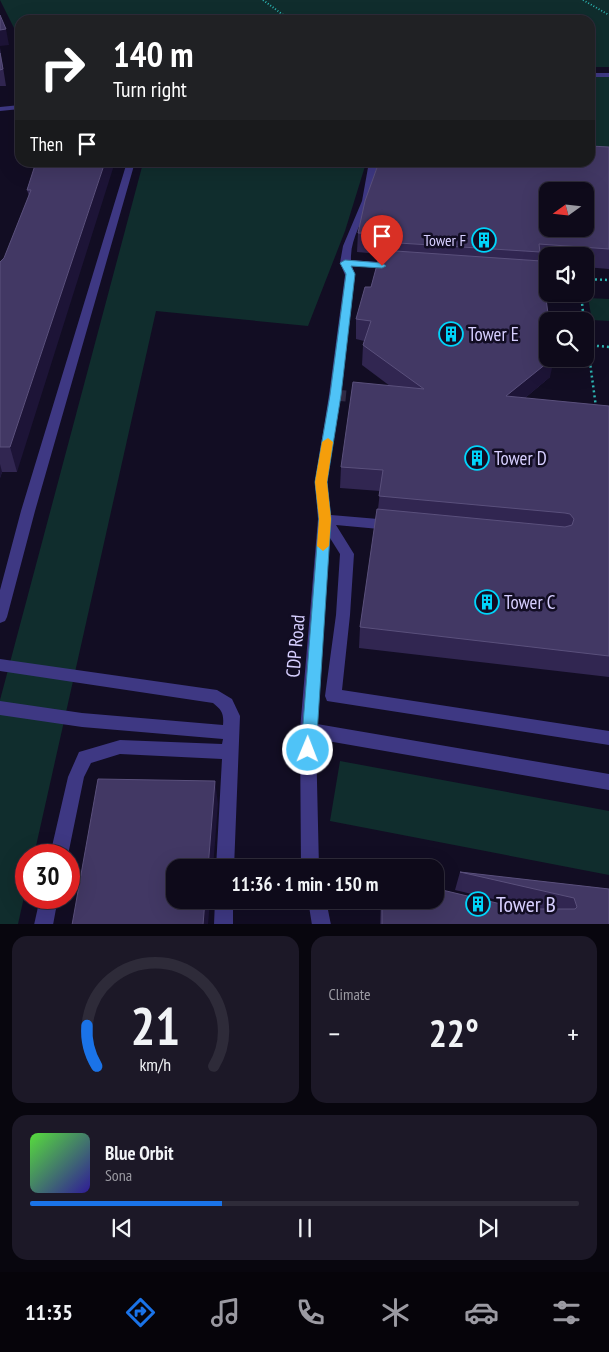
<!DOCTYPE html>
<html lang="en">
<head>
<meta charset="utf-8">
<style>
  body { margin:0; font-family:"PT Sans Narrow",sans-serif; background:#1c1827; color:#f1f3f6; height:100vh; display:flex; flex-direction:column; font-size:19px; white-space:nowrap }
  * { box-sizing:border-box; margin:0 }
  p { font-size:16px; color:#9b9aa2 }
  .icon { flex:none; width:28px; height:28px; fill:none; stroke:currentColor; stroke-width:2; stroke-linecap:round; stroke-linejoin:round }
  .map { position:relative; height:924px; overflow:hidden }
  .side { display:flex; flex-direction:column; gap:12px; padding:12px; background:#08060e; flex:1 }
  .side>* { flex:none }
  .banner { position:absolute; left:15px; top:15px; width:580px; height:152px; border-radius:15px; box-shadow:0 5px 20px #0002,0 0 0 1px #2e2b39; background:#202124; color:#fff; overflow:hidden }
  .needle { width:32px; rotate:255deg }
  .fabs { position:absolute; left:539px; top:182px; display:grid; gap:10px }
  .fabs a { display:grid; place-items:center; width:55px; height:55px; border-radius:10px; background:#0e0a1a; box-shadow:0 5px 20px #0002,0 0 0 1px #2e2b39; font-size:25px }
  .speed { position:absolute; left:15px; top:844px; display:flex; gap:10px; font-size:25px; font-weight:700; text-align:center }
  .speed>* { display:grid; place-content:center; width:65px; height:65px; border-radius:50%; background:#0e0a1a; box-shadow:0 5px 20px #0002,0 0 0 1px #2e2b39; line-height:1 }
  .speed .limit { border:8px solid #d22; background:#fff; color:#111 }
  .pin { position:absolute; display:grid; place-items:center; width:42px; height:42px; color:#fff; margin:-51px -21px; border-radius:50% 50% 50% 0; rotate:-45deg; box-shadow:0 0 5px #0007 }
  .pin .icon { rotate:45deg }
  .me { position:absolute; width:55px; margin:-28px; rotate:1deg; stroke-linejoin:round; filter:drop-shadow(0 0 4px #0008) }
  .turn { display:flex; align-items:center; gap:18px; height:105px; padding:0 15px; font-size:22px }
  .turn .icon { width:65px; height:65px; stroke-width:2.5 }
  .turn b { display:block; font-size:35px; line-height:42px }
  .then { display:flex; align-items:center; height:48px; padding:0 15px; background:#0003; gap:10px; font-size:19px }
  .big { font-size:38px; font-weight:700; line-height:1.1 }
  .side .tile { flex:1; display:flex; flex-direction:column; justify-content:center; gap:8px; min-width:0; padding:0 18px; border-radius:15px; background:#1c1827 }
  .side .dial { align-items:center; gap:0 }
  .dial svg { height:130px; overflow:visible; fill:none; stroke:#2e2b39; stroke-width:7; stroke-linecap:round; text-anchor:middle }
  .dial text { fill:#f1f3f6; stroke:none }
  .song { display:flex; align-items:center; gap:15px }
  .cover { width:60px; height:60px; border-radius:8px; background:linear-gradient(135deg,hsl(110 70% 55%),hsl(250 70% 35%)) }
  .played { height:5px; border-radius:2px; background:linear-gradient(90deg,#1a73e8 35%,#2e2b39 35%) }
  .keys { display:flex; justify-content:space-around; direction:ltr }
  .heat { display:flex; justify-content:space-between; align-items:center; font-size:28px; direction:ltr }
  .side .tiles { flex:1; display:grid; gap:12px; grid-template-columns:1fr 1fr }
  .tile:last-child { grid-column:span 2 }
  .trip { position:absolute; left:166px; top:859px; width:278px; height:50px; border-radius:15px; background:#0e0a1a; box-shadow:0 5px 20px #0002,0 0 0 1px #2e2b39; font-weight:700; line-height:50px; text-align:center }
  .tab-bar { display:flex; height:80px; justify-content:space-around; align-items:center; background:#06040a; color:#9b9aa2 }
  .tab-bar .icon { width:35px; height:35px }
  .tab-bar .on { color:#1a73e8 }
  .tab-bar b { font-size:22px; color:#f1f3f6 }
  .map>svg:first-child { display:block }
  .green { fill:#102d2d }
  .lines { fill:none; stroke-linecap:round; stroke-linejoin:round }
  .minor-tunnel { stroke:#302a44; stroke-width:11; stroke-dasharray:11 5.5; stroke-linecap:butt }
  .path-far1 { stroke:#2db6b4; stroke-width:2; stroke-dasharray:1 2; stroke-linecap:butt }
  .path { stroke:#2db6b4; stroke-width:2.5; stroke-dasharray:2 3; stroke-linecap:butt }
  .minor { fill:#3e3883; fill-rule:evenodd }
  .wall { fill:#312651 }
  .shaded-wall { fill:#1d1437 }
  .building { fill:#423864; stroke:#5a507c; fill-rule:evenodd }
  .route { fill:#4fc3f7; stroke:#337fa1 }
  .slow { fill:#f59e0b }
  .labels { text-anchor:middle; dominant-baseline:central; stroke-width:5; stroke-linejoin:round; paint-order:stroke }
  .far-poi-label { font-size:16px; fill:#d7cfff; stroke:#120d23; text-anchor:end }
  .poi-label { font-size:19px; fill:#d7cfff; stroke:#120d23; text-anchor:start }
  .street-label { font-size:19px; fill:#d7cfff; stroke:#120d23 }
  .near-poi-label { font-size:22px; fill:#d7cfff; stroke:#120d23; text-anchor:start }
</style>
</head>
<body>
<div class="map">
<svg width="609" height="925" viewBox="0 0 609 925">
  <rect width="100%" height="100%" fill="#120d23"/>
  <path class="green" d="M0,0h609v67h-19v-47h-570v20z
    M590,77h19v72l-19,-4z
    M143,163h223l-21,68 -37,95 -152,-15 -122,544h-8v33l-8,36 -18,1v-225z
    M588,298l21,1v22l-17,-1z
    M340,761l269,50v64l-279,-54z"/>
  <g class="lines">
    <path class="minor-tunnel" d="M335,395l33,3"/>
    <path class="path-far1" d="M263,0l27,20
      M583,0l26,15"/>
    <path class="path" d="M585,279l24,1
      M581,294l3,27
      M585,326l11,81
      M587,345l22,2"/>
    <path class="minor" d="M590,73h19v4h-19z
      M20,105v4l-20,2v-4z
      M127,162h8l-100,349 -28,106 -2,4 -5,2v-33l21,-79z
      M369,162h8c-2,13 -2,27 -7,39 -7,20 -20,38 -19,59l41,3 5,3 -5,3 -40,-3 3,9 -14,120 -14,87 4,33 59,5 5,2 2,3 -2,3 -5,2 -54,-5 18,29 -4,61 -8,75 267,41v14l-282,-44 -2,-5 11,-81 4,-61 -10,-16 -13,186 292,50v16l-293,-51 3,129h-18l-1,-138 18,-211 -3,-37 14,-87 16,-120 -5,-12 3,-17 19,-45z
      M527,272l21,2v6l-24,-3v-4z
      M0,659l217,31 15,9 8,17 -6,152h-18l6,-109 -102,-5 -29,9 -7,14 -16,78h-18l18,-78 11,-25 41,-12 102,4 1,-5 -141,-12 -82,-12v-14l82,12 141,12c1,-11 -1,-15 -10,-22l-213,-32z
      M40,898h18l-5,27h-19z
      M215,900h18v25h-19z
      M308,900h18l5,25h-19z"/>
  </g>
  <path class="wall" d="M0,48l6,38h-6z
    M609,147v122l-24,-2v-11h-37v9l-7,-1 9,113 -25,21 84,8v271l-250,-29 1,-21 18,-118 2,-18 -40,-3 1,-21 49,-81 -28,-21 1,-20 1,-4 -8,-2v-20l15,-32 9,-33 -23,-2 1,-19z
    M36,162l-19,310h-15l-2,6v-216l4,-4 25,-62 -2,-6z
    M435,869l2,11 -1,7 2,2 84,20h14l-81,-19 5,-18 149,17v36h-229l1,-25h54z"/>
  <path class="shaded-wall" d="M6,29l3,16 -9,1v-16z
    M105,162h10l-98,310 -7,-25z
    M552,359h2l-4,18 -48,40 4,-21z
    M0,464l2,8 -2,6z
    M215,781l3,23 -5,64h-5z
    M205,900h5l-2,25h-5z"/>
  <path class="building" d="M0,15l6,14 -6,1z
    M0,53l3,16 -3,1z
    M590,146l19,1v102l-70,-5 1,8 -157,-10 2,-8 -27,-1 7,-32 14,-39h211zM548,191h37v38h-37z
    M105,162l-95,285h-10v-185l4,-4 27,-68h-4l9,-28z
    M381,250l160,11 8,60h-1v38h4l-46,37 103,10v250l-249,-29 17,-118 188,18 7,-2 2,-6 -4,-5 -5,-1 -186,-17 4,-26 -42,-3 12,-85 71,7 -61,-44 8,-24 -15,-2 9,-32h6z
    M98,779l117,2 -7,87h-33v32h30l-2,25h-131z
    M384,863l41,5h-41z
    M435,869h2v11h-2z
    M460,872l149,17v36h-227v-25h53v-14l3,3 84,20h53l2,-2 -3,-9z"/>
  <path class="route" d="M345,260l37,3 4,3 -4,2 -31,-2 4,8 -14,121 -14,87 4,37 -15,231 -2,5 -6,2 -5,-2 -2,-5 18,-231 -4,-37 15,-87 16,-121 -6,-11z"/>
  <path class="slow" d="M328,438l5,4 -6,40 4,37 -2,27 -6,5 -6,-5 2,-27 -4,-37 7,-40z"/>
  <defs>
    <g id="building-ring" transform="scale(1.25)"><circle r="9.5" fill="#120d23" stroke="#00d5fa" stroke-width="1.5"/><path d="M-4-6H4V6H1V3H-1V6H-4ZM-2.5-4.3h1.7v1.8h-1.7ZM.8-4.3h1.7v1.8H.8ZM-2.5-1h1.7V.8h-1.7ZM.8-1h1.7V.8H.8Z" fill="#00d5fa"/></g>
  </defs>
  <g fill-rule="evenodd">
    <use href="#building-ring" x="484" y="240"/>
    <use href="#building-ring" x="451" y="334"/>
    <use href="#building-ring" x="477" y="458"/>
    <use href="#building-ring" x="487" y="602"/>
    <use href="#building-ring" x="478" y="904"/>
  </g>
  <g class="labels">
    <g class="far-poi-label">
      <text x="466" y="240">Tower F</text>
    </g>
    <g class="poi-label">
      <text x="468" y="334">Tower E</text>
      <text x="494" y="458">Tower D</text>
      <text x="504" y="602">Tower C</text>
    </g>
    <g class="street-label">
      <text transform="translate(295 646) rotate(-85)">CDP Road</text>
    </g>
    <g class="near-poi-label">
      <text x="496" y="904">Tower B</text>
    </g>
  </g>
</svg>
<div class="fabs">
<a><svg class="needle" viewBox="-14 -14 28 28"><path d="M0-13l5 13h-10z" fill="#e53935"/><path d="M0 13l5-13h-10z" fill="#9b9aa2"/></svg></a>
<a><svg class="icon" aria-label="sound" viewBox="0 0 24 24"><path d="M4 9h4l5-4v14l-5-4H4zM17 9q2 3 0 6"/></svg></a>
<a><svg class="icon" aria-label="search" viewBox="0 0 24 24"><circle cx="10" cy="10" r="6"/><path d="M15 15l6 6"/></svg></a>
</div>
<div class="speed"><div class="limit">30</div></div>
<div class="pin" style="left:382px;top:266px;background:#d93025"><svg class="icon" aria-label="arrive" viewBox="0 0 24 24"><path d="M6 21V4h12l-3 4 3 4H6"/></svg></div>
<svg class="me" style="left:308px;top:750px" viewBox="-20 -20 40 40"><circle r="17" fill="#4fc3f7" stroke="#fff" stroke-width="3"/><path d="M0-11L8 9 0 5-8 9z" fill="#fff"/></svg>
<div class="trip">11:36 · 1 min · 150 m</div>
<div class="banner">
<div class="turn"><svg class="icon" aria-label="right" viewBox="0 0 24 24"><path d="M7 20v-9h11M14 6l5 5-5 5"/></svg><div><b>140 m</b>Turn right</div></div>
<div class="then">Then<svg class="icon" aria-label="arrive" viewBox="0 0 24 24"><path d="M6 21V4h12l-3 4 3 4H6"/></svg></div>
</div>
</div>
<section class="side">
<div class="tiles">
<div class="tile dial"><svg viewBox="0 0 100 80">
<path d="M14 69A42 42 0 1 1 86 69"/>
<path d="M14 69A42 42 0 0 1 8 44" stroke="#1a73e8"/>
<text x="50" y="56" font-size="32" font-weight="700">21</text>
<text x="50" y="72" font-size="11">km/h</text>
</svg></div>
<div class="tile"><p>Climate</p>
<div class="heat"><a>−</a><b class="big">22°</b><a>+</a></div>
</div>
<div class="tile">
<div class="song"><i class="cover"></i><div><b>Blue Orbit</b><p>Sona</p></div></div>
<div class="played"></div>
<div class="keys"><svg class="icon" aria-label="previous" viewBox="0 0 24 24"><path d="M18 5L8 12l10 7zM5 5v14"/></svg><svg class="icon" aria-label="pause" viewBox="0 0 24 24"><path d="M8 5v14M16 5v14"/></svg><svg class="icon" aria-label="next" viewBox="0 0 24 24"><path d="M6 5l10 7-10 7zM19 5v14"/></svg></div>
</div>
</div>
</section>
<nav class="tab-bar">
<b>11:35</b>
<svg class="icon on" aria-label="directions" viewBox="0 0 24 24"><path d="M12 3l9 9-9 9-9-9zM9 14v-3h6M13 9l2 2-2 2"/></svg>
<svg class="icon" aria-label="music" viewBox="0 0 24 24"><path d="M9 18V5l10-2v13"/><circle cx="6" cy="18" r="3"/><circle cx="16" cy="16" r="3"/></svg>
<svg class="icon" aria-label="phone" viewBox="0 0 24 24"><path d="M5 4h4l2 5-3 2q2 4 5 5l2-3 5 2v4C11 20 4 13 5 4z"/></svg>
<svg class="icon" aria-label="climate" viewBox="0 0 24 24"><path d="M12 3v18M4 7l16 10M4 17L20 7"/></svg>
<svg class="icon" aria-label="car" viewBox="0 0 24 24"><path d="M5 17H2v-5l4-1 3-4h7l3 4 3 1v5h-3M9 17h6M6 11h13"/><circle cx="7" cy="17" r="2"/><circle cx="17" cy="17" r="2"/></svg>
<svg class="icon" aria-label="filters" viewBox="0 0 24 24"><path d="M4 7h16M4 17h16"/><circle cx="9" cy="7" r="2"/><circle cx="15" cy="17" r="2"/></svg>
</nav>
</body>
</html>
